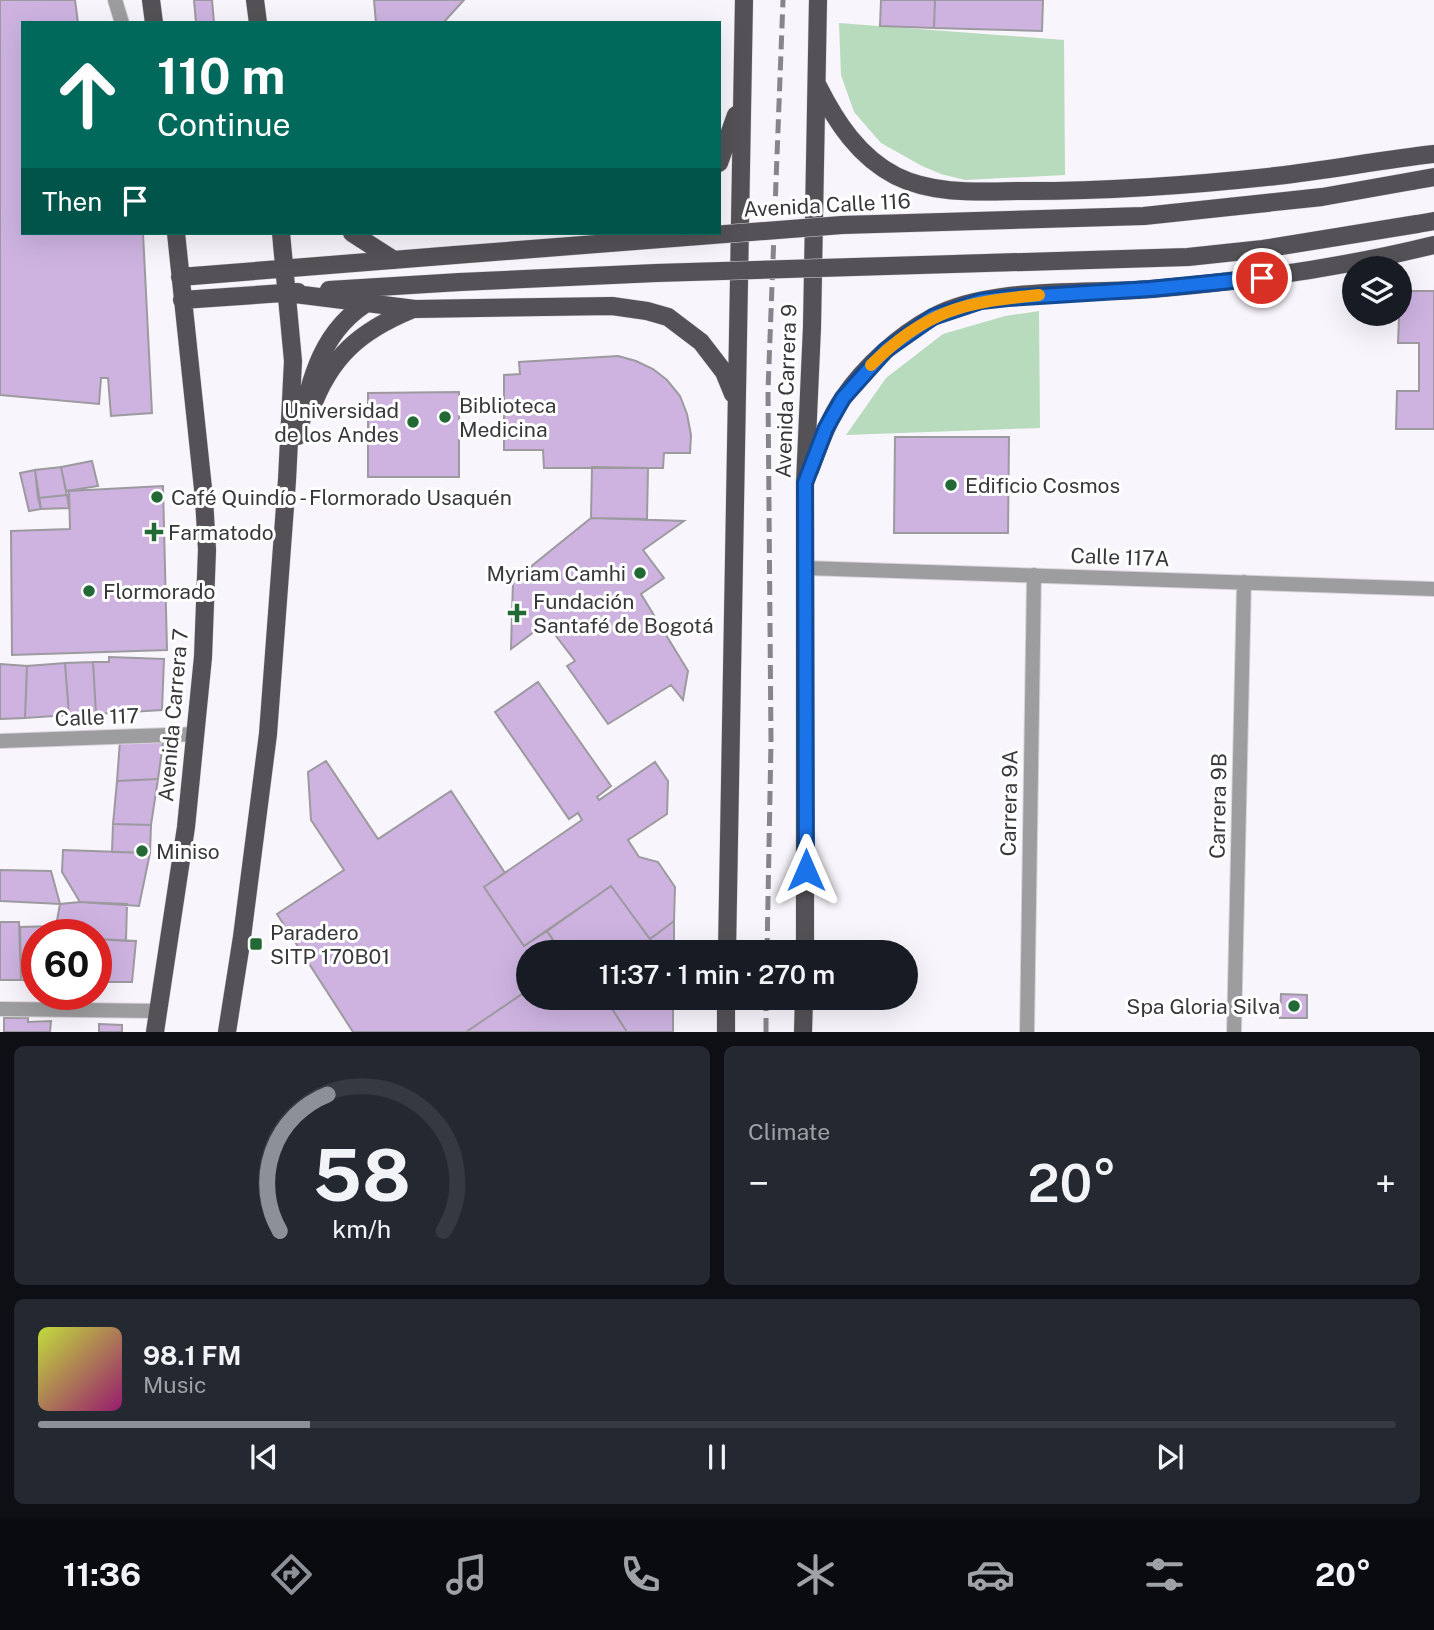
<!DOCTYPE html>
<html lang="en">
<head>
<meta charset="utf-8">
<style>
  body { margin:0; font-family:"Public Sans",sans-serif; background:#242831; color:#f1f3f6; height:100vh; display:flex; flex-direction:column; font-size:26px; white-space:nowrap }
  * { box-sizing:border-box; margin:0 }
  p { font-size:23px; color:#9ea1a6 }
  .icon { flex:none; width:38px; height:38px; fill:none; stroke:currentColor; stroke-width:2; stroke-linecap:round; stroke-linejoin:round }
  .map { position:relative; height:1032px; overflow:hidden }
  .details { display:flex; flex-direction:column; gap:14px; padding:14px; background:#0d0f14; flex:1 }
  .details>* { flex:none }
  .hud { position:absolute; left:21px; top:21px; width:700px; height:214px; border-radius:0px; box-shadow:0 7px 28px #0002; background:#00695c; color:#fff; overflow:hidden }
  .controls { position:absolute; left:1342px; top:256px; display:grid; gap:14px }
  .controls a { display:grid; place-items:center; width:70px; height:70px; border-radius:50%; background:#171b24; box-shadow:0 7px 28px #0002; font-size:35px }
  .speed { position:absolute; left:21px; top:919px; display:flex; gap:14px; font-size:35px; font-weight:700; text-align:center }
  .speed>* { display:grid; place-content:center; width:91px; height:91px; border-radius:50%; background:#171b24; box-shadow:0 7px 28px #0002; line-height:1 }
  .speed .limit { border:10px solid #d22; background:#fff; color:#111 }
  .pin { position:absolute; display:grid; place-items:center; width:60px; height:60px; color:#fff; margin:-30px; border:4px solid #fff; border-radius:50%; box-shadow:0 2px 7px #0007 }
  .me { position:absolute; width:77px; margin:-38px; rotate:0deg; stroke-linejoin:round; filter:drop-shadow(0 0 5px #0008) }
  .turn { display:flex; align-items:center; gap:24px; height:147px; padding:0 21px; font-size:32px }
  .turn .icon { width:91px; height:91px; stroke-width:2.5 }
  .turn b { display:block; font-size:49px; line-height:60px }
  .then { display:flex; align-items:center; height:66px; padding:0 21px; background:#0003; gap:14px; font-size:26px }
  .big { font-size:52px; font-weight:600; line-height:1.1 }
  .details .card { flex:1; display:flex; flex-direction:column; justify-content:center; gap:10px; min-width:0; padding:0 24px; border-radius:10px; background:#242831 }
  .details .dial { align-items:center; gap:0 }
  .dial svg { height:182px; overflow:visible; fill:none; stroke:#363941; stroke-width:7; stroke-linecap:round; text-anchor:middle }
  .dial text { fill:#f1f3f6; stroke:none }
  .song { display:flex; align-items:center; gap:21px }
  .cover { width:84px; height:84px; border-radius:10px; background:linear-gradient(135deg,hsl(70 70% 55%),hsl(320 70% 35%)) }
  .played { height:7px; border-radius:4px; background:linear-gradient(90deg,#8c9099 20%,#363941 20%) }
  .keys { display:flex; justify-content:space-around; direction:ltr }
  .heat { display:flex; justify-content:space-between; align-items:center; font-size:38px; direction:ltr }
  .details .tiles { flex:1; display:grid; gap:14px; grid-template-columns:1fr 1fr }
  .card:last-child { grid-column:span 2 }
  .trip { position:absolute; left:516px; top:940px; width:402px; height:70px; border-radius:35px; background:#171b24; box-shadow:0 7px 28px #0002; font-weight:600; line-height:70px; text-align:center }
  .tab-bar { display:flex; height:112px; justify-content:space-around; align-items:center; background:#090b0e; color:#9ea1a6 }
  .tab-bar .icon { width:49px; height:49px }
  .tab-bar .selected { color:#8c9099 }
  .tab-bar b { font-size:32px; color:#f1f3f6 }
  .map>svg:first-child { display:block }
  .park { fill:#b8dbbd }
  .building { fill:#ceb3e1; stroke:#9c999f; stroke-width:2 }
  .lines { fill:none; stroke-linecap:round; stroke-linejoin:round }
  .minor-casing { stroke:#d6d3d9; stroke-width:16 }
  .primary-casing { stroke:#d6d3d9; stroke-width:19 }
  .minor { stroke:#9d9c9e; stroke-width:14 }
  .primary { stroke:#555257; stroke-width:18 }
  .rail { stroke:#878589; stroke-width:5; stroke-dasharray:14 7; stroke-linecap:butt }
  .primary-bridge-casing { stroke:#d6d3d9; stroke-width:19; stroke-linecap:butt }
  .primary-bridge { stroke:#555257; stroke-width:18 }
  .route-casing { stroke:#114b97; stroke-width:18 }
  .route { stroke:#1a73e8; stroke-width:12 }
  .slow { stroke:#f59e0b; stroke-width:12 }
  .poi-dot { fill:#226936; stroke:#fff; stroke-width:2.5 }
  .labels { text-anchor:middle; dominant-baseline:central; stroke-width:6; stroke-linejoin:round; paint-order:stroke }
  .street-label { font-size:21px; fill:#38373a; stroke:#fff }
  .poi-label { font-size:21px; fill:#38373a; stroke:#fff; text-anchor:start }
</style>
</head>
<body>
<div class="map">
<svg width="1434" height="1032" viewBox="0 0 1434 1032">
  <rect width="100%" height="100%" fill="#f9f5fc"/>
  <path class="park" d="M839,23l225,17 1,135 -100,5 -24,-6 -19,-8 -41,-23 -27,-31 -13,-37z
    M1039,311l1,117 -194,7 40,-57 57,-44 62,-18z"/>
  <path class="building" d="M0,0h75l3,23h-55v210h120l9,180 -41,3 -3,-38h-7l-2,26 -99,-9z
    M194,0h18l2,23h-18z
    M374,0h90l-21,23h-67z
    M881,0h54l-1,28 -54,-2z
    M935,0h108l-1,31 -108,-3z
    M1400,291h34v138h-38l1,-38h22v-48h-21z
    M618,356l18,5 17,8 14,11 13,16 7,18 4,21 -1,18h-26l-1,15h-119l-1,-18h-39v-75l16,-1 -1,-12z
    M459,392v85h-91v-84z
    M895,437h114l-1,96h-114z
    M92,461l6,25 -32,5 -5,-24z
    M61,467l6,28 -29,3 -3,-28z
    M592,467l56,1 -1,51 -56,-1z
    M35,470l6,39 -12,2 -9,-38z
    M163,486l4,164 -155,5 -1,-124 59,-2 -1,-38z
    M67,495l2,13 -28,1 -3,-11z
    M591,518l93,3 -41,29 21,28 -23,16 47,77 -5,29 -12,-15 -63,39 -41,-58 8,-5 -29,-38 -35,26 2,-68z
    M109,657l55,2 -2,51 -66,4 -3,-52h16z
    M93,662l3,52 -27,1 -4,-52z
    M65,663l4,52 -44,3 2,-52z
    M0,664l27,2 -2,52 -25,1z
    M538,682l73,104 -14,11 2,3 56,-38 13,19 -1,33 -39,26 11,17 19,5 17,25 -1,34 -24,18 -39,-53 -87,60 -40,-59 98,-67 -4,-7 -9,6 -74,-107z
    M154,737l9,6 -5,36 -41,2 3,-40z
    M326,761l52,78 73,-48 54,82 -21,14 40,59 23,-15 14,21h-33v38l-62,42h-113l-76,-118 67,-44 -33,-50 -3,-48z
    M158,779l-7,46 -38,-1 4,-43z
    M113,824l38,1 -1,28 -38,-1z
    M63,850l87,3 -11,53 -59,-4 -18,-30z
    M0,870l51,1 9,33 -60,-3z
    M611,886l39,53 24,-18v31h-113l-14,-21z
    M80,902l47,2 -1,37 -30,-2v-5h-37l-3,-8 4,-22z
    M0,922h19l2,58h-21z
    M56,926l3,8h-22v47l-16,-1 -1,-53z
    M96,939l40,2 -4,41h-36z
    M528,990v8h77l22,34h-161z
    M1281,994l26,1v23h-27z
    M605,998h68v34h-46z
    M4,1018h24v4l23,-1 -1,11h-46z
    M99,1024l23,1v7h-23z"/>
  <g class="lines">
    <g class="minor-casing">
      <path id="minor" d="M115,0l7,23
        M806,568l628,21
        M0,741l196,-7
        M0,1009l158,2
        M1027,1032l7,-457
        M1234,1032l10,-450"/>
    </g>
    <g class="primary-casing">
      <path id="primary" d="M151,0l3,23
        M255,0l3,23
        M818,86c18,36 41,71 78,90 40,20 89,15 131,15 83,0 167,-6 249,-15 53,-6 105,-16 158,-22
        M719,163l17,-48
        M1412,181l22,-4
        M1417,224l17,-3
        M352,233l42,27
        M180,277l275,-22
        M329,290l131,-8
        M287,293l128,16 197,-3 35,5 21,6 33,25 23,30 9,22
        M182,300l116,-8
        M311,410c19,-53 49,-79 100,-100
        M298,436c12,-54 22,-107 74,-136
        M810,470c9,-24 18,-50 33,-72 22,-32 55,-62 90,-81 57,-31 154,-23 219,-28 95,-8 189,-21 282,-44
        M727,952l17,-952
        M805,952v-469l7,-156 6,-327
        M155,1032l31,-205 17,-170 4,-107 -3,-52 -28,-265
        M227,1032l15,-95 26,-203 19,-254 6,-119 -12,-128
        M726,1032v-34
        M803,1032l1,-34"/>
    </g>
    <use href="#minor" class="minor"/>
    <use href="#primary" class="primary"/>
    <path class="rail" d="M767,952l4,-211 -3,-351 15,-390
      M766,1032v-34"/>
    <g class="primary-bridge-casing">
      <path id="primary-bridge" d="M455,255l387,-30 302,-9 178,-19 90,-16
        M460,282l196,-9 532,-16 75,-8 154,-25"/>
    </g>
    <use href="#primary-bridge" class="primary-bridge"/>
  </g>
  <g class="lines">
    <g class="route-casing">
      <path id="route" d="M806,870l-1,-387 21,-55 17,-30 43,-48 47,-33 48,-16 27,-3 142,-9 112,-11"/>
    </g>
    <use href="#route" class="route"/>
    <path class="slow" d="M871,365c55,-55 94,-63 168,-70"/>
  </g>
  <g class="poi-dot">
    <circle cx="445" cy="417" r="7"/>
    <circle cx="413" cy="422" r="7"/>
    <circle cx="951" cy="485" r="7"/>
    <circle cx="157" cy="497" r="7"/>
    <path d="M150.5 521.5h7v7h7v7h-7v7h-7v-7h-7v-7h7z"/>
    <circle cx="640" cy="573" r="7"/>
    <circle cx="89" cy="591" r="7"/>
    <path d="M513.5 602.5h7v7h7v7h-7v7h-7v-7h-7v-7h7z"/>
    <circle cx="142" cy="851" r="7"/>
    <rect x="249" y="937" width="14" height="14" rx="3.5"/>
    <circle cx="1294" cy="1006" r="7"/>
  </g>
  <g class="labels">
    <g class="street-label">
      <text transform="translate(827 205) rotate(-3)">Avenida Calle 116</text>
      <text transform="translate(786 391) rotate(-88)">Avenida Carrera 9</text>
      <text transform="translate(1120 557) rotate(2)">Calle 117A</text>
      <text transform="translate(173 715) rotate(-85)">Avenida Carrera 7</text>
      <text transform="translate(97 717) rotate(-2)">Calle 117</text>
      <text transform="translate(1009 803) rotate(-89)">Carrera 9A</text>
      <text transform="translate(1218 806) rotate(-89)">Carrera 9B</text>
    </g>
    <g class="poi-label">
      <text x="459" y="405">Biblioteca<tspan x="459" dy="24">Medicina</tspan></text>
      <text x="399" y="410" text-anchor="end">Universidad<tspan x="399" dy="24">de los Andes</tspan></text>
      <text x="965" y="485">Edificio Cosmos</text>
      <text x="171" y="497">Café Quindío - Flormorado Usaquén</text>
      <text x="168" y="532">Farmatodo</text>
      <text x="626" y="573" text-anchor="end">Myriam Camhi</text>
      <text x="103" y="591">Flormorado</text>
      <text x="533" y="601">Fundación<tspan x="533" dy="24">Santafé de Bogotá</tspan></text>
      <text x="156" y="851">Miniso</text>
      <text x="270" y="932">Paradero<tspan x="270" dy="24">SITP 170B01</tspan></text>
      <text x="1280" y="1006" text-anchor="end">Spa Gloria Silva</text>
    </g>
  </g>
</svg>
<div class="controls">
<a><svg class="icon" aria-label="layers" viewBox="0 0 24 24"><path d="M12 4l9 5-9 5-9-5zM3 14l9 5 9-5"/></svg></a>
</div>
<div class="speed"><div class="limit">60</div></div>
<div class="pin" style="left:1262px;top:278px;background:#d93025"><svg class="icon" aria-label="arrive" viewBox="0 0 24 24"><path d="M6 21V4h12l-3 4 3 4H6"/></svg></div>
<svg class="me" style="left:806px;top:870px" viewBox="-20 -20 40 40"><path d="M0-17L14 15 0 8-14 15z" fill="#1a73e8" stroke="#fff" stroke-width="4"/></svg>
<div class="trip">11:37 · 1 min · 270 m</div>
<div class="hud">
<div class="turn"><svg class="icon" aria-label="ahead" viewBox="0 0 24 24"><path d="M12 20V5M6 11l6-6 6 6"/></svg><div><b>110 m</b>Continue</div></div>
<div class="then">Then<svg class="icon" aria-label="arrive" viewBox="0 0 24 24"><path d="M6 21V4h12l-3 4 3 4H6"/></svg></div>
</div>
</div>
<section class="details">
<div class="tiles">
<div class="card dial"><svg viewBox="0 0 100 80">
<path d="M14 69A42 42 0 1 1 86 69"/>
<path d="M14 69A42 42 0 0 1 35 9" stroke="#8c9099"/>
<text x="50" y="56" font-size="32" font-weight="700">58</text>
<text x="50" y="72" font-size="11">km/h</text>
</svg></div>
<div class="card"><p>Climate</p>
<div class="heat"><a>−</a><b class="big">20°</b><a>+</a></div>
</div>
<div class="card">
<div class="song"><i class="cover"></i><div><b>98.1 FM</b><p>Music</p></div></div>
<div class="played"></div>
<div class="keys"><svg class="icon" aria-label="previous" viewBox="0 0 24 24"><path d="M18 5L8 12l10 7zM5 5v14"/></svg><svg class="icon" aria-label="pause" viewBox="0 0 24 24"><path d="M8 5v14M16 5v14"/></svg><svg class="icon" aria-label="next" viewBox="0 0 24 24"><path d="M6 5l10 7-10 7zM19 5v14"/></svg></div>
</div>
</div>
</section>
<nav class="tab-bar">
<b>11:36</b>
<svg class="icon selected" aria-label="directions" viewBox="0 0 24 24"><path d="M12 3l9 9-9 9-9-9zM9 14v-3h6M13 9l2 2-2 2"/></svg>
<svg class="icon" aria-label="music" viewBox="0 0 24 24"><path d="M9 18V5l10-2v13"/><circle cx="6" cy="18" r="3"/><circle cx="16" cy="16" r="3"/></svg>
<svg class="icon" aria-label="phone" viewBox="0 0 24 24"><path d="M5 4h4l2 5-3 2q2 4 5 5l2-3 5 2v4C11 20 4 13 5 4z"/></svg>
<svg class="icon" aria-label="climate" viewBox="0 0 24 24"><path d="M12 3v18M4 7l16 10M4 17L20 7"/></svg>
<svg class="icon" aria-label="car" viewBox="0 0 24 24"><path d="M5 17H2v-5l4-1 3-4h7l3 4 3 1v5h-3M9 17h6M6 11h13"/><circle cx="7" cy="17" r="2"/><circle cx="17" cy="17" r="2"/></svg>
<svg class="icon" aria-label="filters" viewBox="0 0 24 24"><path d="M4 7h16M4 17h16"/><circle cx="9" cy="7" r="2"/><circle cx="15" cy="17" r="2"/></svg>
<b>20°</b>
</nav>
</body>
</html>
